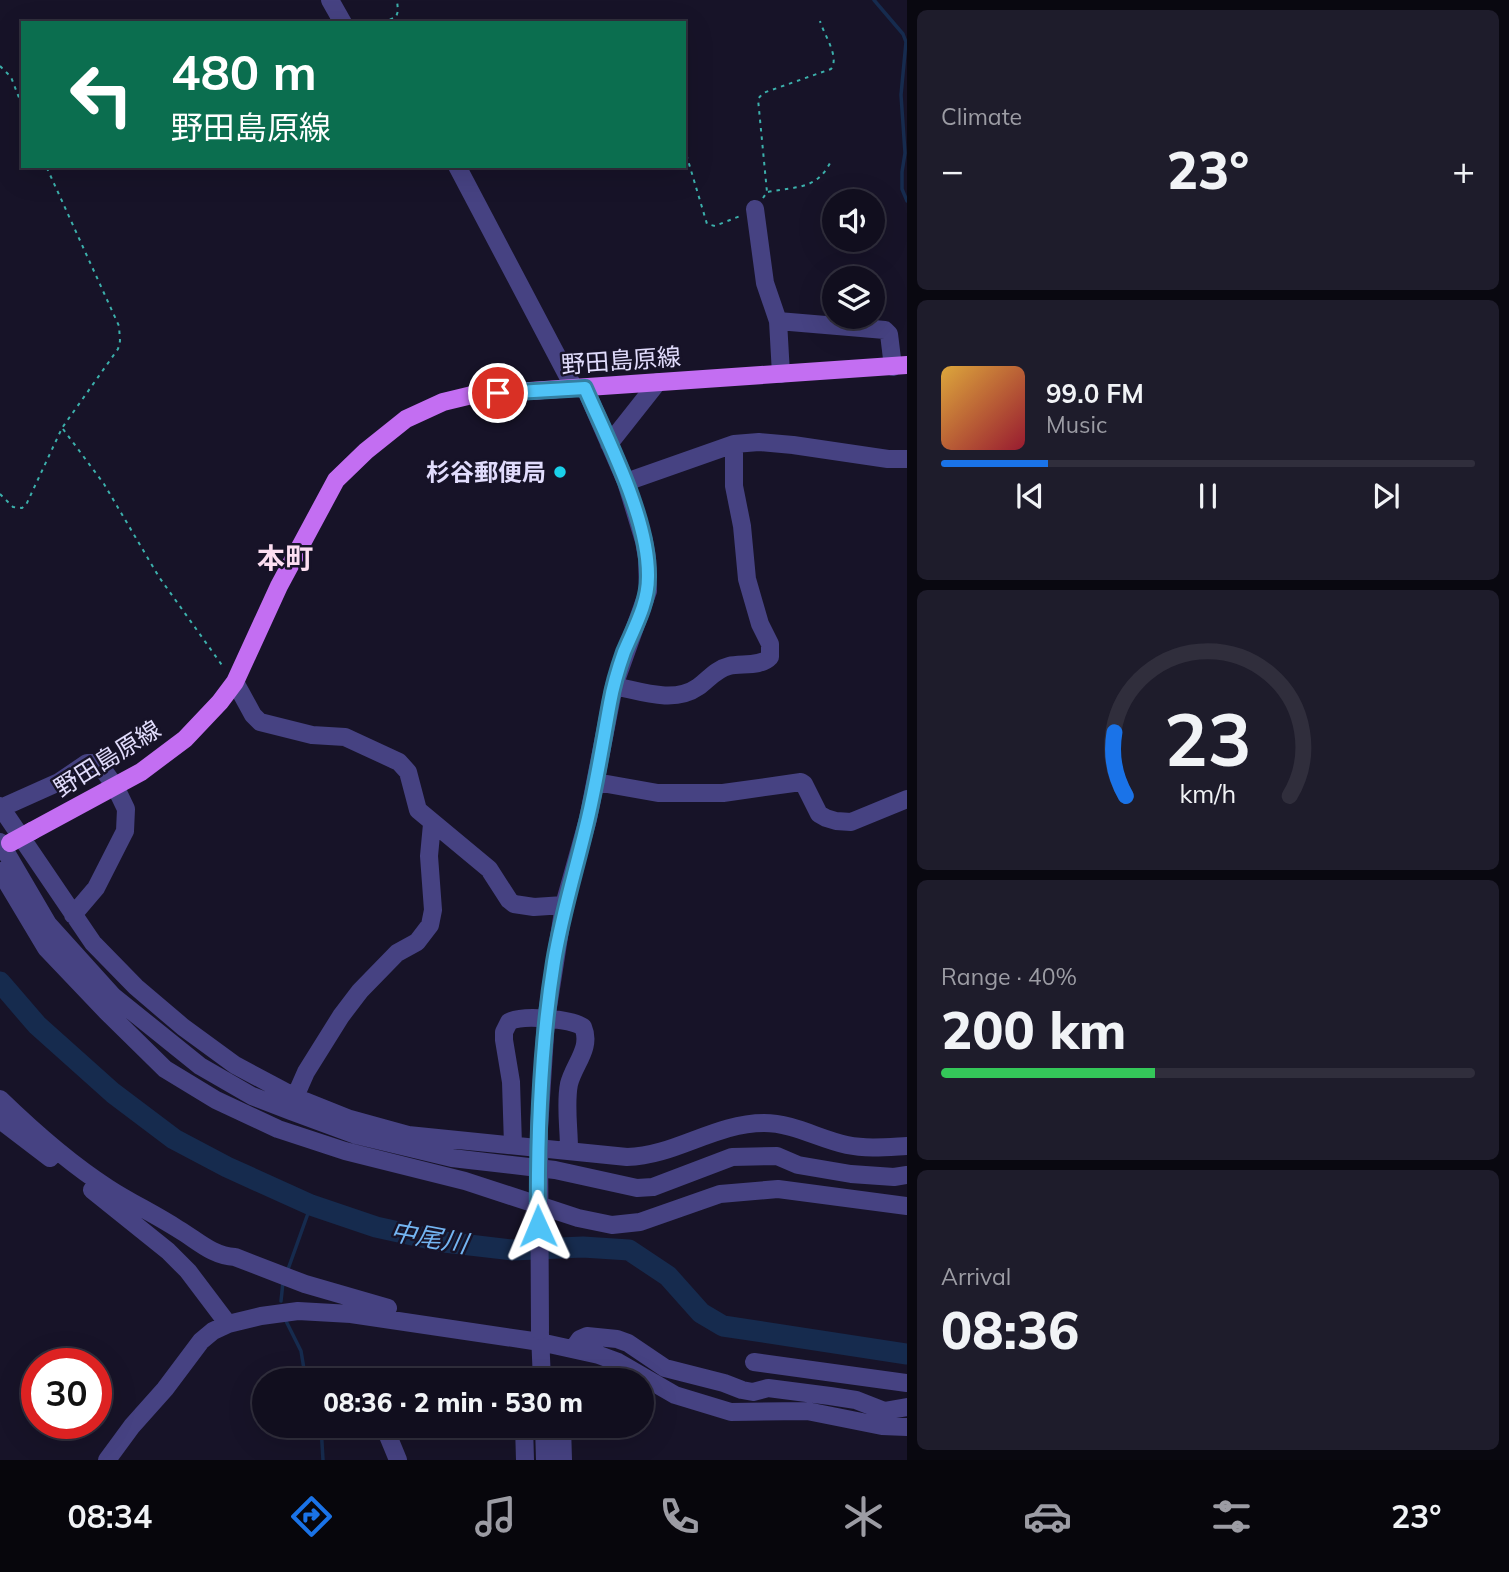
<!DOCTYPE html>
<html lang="en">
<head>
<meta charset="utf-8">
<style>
  body { margin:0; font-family:Mulish,"Noto Sans JP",sans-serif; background:#1e1c2b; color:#f1f3f6; height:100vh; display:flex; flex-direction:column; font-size:26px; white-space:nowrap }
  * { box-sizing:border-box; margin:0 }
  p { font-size:23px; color:#9c9ca4 }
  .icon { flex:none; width:38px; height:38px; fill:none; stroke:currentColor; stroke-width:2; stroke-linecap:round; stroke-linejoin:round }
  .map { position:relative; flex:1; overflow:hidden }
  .side { display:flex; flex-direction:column; gap:10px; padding:10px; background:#090810; width:602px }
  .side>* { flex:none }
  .top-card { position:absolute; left:21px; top:21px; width:665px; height:147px; border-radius:0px; box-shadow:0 7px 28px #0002,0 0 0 2px #302e3c; background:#0b6e4f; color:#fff; overflow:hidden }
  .tools { position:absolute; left:822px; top:189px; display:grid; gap:14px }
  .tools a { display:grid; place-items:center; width:63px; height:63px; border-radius:50%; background:#110e1e; box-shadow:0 7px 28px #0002,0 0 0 2px #302e3c; font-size:35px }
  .speed { position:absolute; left:21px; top:1348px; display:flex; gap:14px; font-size:35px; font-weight:700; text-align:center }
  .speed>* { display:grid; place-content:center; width:91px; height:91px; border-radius:50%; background:#110e1e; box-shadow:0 7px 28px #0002,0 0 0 2px #302e3c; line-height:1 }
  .speed .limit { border:10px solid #d22; background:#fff; color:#111 }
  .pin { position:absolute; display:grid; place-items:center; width:60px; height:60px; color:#fff; margin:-30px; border:4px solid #fff; border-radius:50%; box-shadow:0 2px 7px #0007 }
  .me { position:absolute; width:77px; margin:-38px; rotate:359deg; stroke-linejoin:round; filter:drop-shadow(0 0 5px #0008) }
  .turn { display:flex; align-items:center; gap:24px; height:147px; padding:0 35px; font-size:32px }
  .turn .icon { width:91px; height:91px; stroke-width:2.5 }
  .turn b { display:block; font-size:49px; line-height:60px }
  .big { font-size:52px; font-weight:800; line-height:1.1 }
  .side .card { flex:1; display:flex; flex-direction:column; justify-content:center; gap:10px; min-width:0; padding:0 24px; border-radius:10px; background:#1e1c2b }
  .side .dial { align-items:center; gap:0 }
  .dial svg { height:182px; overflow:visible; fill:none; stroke:#302e3c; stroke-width:7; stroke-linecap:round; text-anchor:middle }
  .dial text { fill:#f1f3f6; stroke:none }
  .song { display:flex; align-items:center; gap:21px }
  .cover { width:84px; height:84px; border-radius:10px; background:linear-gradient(135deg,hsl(40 70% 55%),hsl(350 70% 35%)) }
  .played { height:7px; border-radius:4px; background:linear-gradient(90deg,#1a73e8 20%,#302e3c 20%) }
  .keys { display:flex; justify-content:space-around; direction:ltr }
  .heat { display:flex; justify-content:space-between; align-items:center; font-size:38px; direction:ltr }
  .charge { height:10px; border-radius:5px; background:linear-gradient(90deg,#34c759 40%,#302e3c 0) }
  .trip { position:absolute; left:252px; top:1368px; width:402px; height:70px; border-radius:35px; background:#110e1e; box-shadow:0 7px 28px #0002,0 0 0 2px #302e3c; font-weight:800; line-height:70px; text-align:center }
  .dock { display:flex; height:112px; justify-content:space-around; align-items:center; background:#07060c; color:#9c9ca4 }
  .dock .icon { width:49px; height:49px }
  .dock .active { color:#1a73e8 }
  .dock b { font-size:32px; color:#f1f3f6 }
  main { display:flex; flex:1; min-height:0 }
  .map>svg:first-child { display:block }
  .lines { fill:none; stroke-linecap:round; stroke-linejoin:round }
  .stream { stroke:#162b4e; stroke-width:3.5 }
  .river { stroke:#162b4e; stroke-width:21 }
  .path { stroke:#3cb0ac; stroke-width:2; stroke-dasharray:3.5 5; stroke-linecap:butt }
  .minor { stroke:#464282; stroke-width:18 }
  .major { stroke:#c36ef2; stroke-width:18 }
  .minor-bridge { stroke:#464282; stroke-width:18 }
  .major-bridge { stroke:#c36ef2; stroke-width:18 }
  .route-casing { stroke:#337fa1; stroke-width:18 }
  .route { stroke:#4fc3f7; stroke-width:12 }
  .poi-dot { fill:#1ad1ea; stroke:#171328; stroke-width:2.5 }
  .labels { text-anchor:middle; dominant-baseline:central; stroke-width:5; stroke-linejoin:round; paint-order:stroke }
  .street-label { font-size:24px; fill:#e1dcfc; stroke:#171328 }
  .poi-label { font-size:24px; font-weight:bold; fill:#e1dcfc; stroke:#171328; text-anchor:end }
  .water-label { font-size:26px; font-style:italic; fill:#74b5f2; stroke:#171328 }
  .quarter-label { font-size:28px; font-weight:bold; fill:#fcdef1; stroke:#171328 }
</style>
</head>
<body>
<main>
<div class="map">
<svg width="907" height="1460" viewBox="0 0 907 1460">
  <rect width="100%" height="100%" fill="#171328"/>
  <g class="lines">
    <path class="stream" d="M874,0l29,34 3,8 -5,53 4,58 -3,19v17l5,12
      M287,1272l24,-67
      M281,1301l2,-19
      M286,1321l15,30 5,30
      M321,1426l2,34"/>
    <path class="river" d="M0,982l37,43 76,68 61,46 53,28 84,38 65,22 68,15 68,8 71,-3 46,3 39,26 33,37 22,13 184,28"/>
    <path class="path" d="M382,23l14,-6 2,-6 -1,-11
      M0,66l11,11 12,31
      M684,147l23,77 8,2 25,-10
      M768,192c30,-6 50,-2 64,-33
      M763,198l4,-6 -9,-93 5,-6 68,-24c9,-12 -7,-34 -11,-48
      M63,429l41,55 55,93 65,91
      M0,494l13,13 9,1 4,-3 36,-77 56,-79 2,-8 -1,-15 -73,-160"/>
    <path class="minor" d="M330,0l13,23
      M457,166l117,222
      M755,209l10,74 13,38 3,53
      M778,321l107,9 4,4 4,33
      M609,444l49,-62
      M626,482l108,-38 25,-2 34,3 95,14h19
      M235,682l18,33 7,7 52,13 33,2 54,25 9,10 10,38 71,59 20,31 5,4 20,3 30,-2
      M614,686c26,5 60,18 84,1 10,-7 18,-18 31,-21 12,-3 32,1 41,-9v-13l-10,-20 -13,-45 -5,-53 -8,-40v-42
      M596,782l62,11h65l78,-11 3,2 15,30 7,4 10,3 15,1 56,-23
      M0,806l93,137 43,44 47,40 52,38 60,32 55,22 58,16 219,22c48,-1 88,-34 137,-34 29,0 55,16 83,22 20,4 40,2 60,1
      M1,808l58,-26 28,-19h6l8,4 14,19 11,23 -1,22 -29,57 -23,27
      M0,842l48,82 65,72 87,70 52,30 39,15 65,24 96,23 103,12 82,18 16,-1 79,-30 45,-1 21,9 53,9 43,3 13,-2
      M0,871l46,77 60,63 59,58 51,31 62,29 67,22 120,30 113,37 34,7 28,-3 80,-28 58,-5 129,17
      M295,1097l11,-25 35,-56 19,-25 37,-38 20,-11 13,-17 3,-15 -4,-54 3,-32
      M0,1099c33,32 69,64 108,89 23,15 47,26 70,41 19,11 34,27 57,28l70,27 83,24
      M0,1120l50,38
      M539,1129l7,-109 18,-115 24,-86 26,-133 34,-95 -1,-33 -3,-17 -18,-59 -41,-94
      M513,1145l-2,-63 -7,-42v-8l5,-10c13,-8 62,-3 74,5 9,21 -9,37 -14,57 -4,20 0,44 0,65
      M92,1190l76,61 20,20 40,53
      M540,1334l2,47
      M573,1349l7,-10 7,-3 30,3 11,4 37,25 59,15 18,7 11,2 15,-4 62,8 26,4 28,11 23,-4
      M754,1362l153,21
      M384,1426l14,34
      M524,1426l1,34
      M544,1426l1,34
      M562,1426l1,34
      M107,1460l25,-34 33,-37 36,-48 12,-10 15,-7 33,-8 37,-5 53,3 189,28 59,13 19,7 57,33 56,17 76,-1 75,15 25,1"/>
    <path class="major" d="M32,831l109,-59 44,-33 35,-37 15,-20 44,-96 57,-106 30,-29 40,-32 37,-17 29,-7 435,-30"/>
    <path class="minor-bridge" d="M539,1129l1,202"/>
    <path class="major-bridge" d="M10,843l22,-12"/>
  </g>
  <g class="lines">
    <g class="route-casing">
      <path id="route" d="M498,393l87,-5c23,53 64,131 63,189 0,27 -14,51 -24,75 -6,17 -11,34 -14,51 -7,38 -13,77 -22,115 -11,48 -26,95 -34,144 -14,87 -17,176 -16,264"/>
    </g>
    <use href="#route" class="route"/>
  </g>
  <circle class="poi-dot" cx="560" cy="472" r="7"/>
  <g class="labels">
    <g class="street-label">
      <text transform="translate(621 360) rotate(-4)">野田島原線</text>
      <text transform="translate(107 758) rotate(-32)">野田島原線</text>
    </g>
    <g class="poi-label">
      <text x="546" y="472">杉谷郵便局</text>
    </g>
    <g class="water-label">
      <text transform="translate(429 1237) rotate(10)">中尾川</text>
    </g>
    <g class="quarter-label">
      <text x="285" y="557">本町</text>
    </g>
  </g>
</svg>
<div class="tools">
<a><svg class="icon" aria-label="sound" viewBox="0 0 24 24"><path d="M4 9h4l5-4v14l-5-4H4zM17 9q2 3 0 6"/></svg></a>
<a><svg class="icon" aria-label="layers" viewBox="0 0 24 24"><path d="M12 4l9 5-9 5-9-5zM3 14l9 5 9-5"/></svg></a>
</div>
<div class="speed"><div class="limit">30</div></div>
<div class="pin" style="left:498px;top:393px;background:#d93025"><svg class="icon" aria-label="arrive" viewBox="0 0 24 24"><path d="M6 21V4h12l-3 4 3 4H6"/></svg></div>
<svg class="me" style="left:538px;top:1226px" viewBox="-20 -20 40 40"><path d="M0-17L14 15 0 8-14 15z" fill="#4fc3f7" stroke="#fff" stroke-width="4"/></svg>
<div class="trip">08:36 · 2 min · 530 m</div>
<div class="top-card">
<div class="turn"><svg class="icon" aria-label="left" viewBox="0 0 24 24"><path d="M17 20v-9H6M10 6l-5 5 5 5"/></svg><div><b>480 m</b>野田島原線</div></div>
</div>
</div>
<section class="side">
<div class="card"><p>Climate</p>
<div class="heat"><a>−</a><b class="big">23°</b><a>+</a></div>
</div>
<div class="card">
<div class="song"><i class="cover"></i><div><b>99.0 FM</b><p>Music</p></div></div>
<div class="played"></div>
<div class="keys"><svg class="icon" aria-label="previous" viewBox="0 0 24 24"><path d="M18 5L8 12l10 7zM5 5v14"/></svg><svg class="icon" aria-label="pause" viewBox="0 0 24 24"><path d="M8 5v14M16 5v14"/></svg><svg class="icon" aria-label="next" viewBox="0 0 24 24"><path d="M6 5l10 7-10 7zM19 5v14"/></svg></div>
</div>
<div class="card dial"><svg viewBox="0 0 100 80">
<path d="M14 69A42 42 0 1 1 86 69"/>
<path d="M14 69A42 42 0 0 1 9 41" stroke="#1a73e8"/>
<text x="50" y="56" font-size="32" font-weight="700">23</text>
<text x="50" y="72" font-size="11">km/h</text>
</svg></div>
<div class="card"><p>Range · 40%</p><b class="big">200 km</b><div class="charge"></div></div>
<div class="card"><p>Arrival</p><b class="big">08:36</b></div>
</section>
</main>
<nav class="dock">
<b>08:34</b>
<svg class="icon active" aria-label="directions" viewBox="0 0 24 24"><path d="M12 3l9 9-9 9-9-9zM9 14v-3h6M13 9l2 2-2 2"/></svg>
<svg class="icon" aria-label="music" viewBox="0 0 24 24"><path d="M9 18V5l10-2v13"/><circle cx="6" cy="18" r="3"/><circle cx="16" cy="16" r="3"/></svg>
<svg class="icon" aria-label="phone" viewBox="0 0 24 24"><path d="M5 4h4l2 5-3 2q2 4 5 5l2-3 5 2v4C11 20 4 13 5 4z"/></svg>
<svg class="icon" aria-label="climate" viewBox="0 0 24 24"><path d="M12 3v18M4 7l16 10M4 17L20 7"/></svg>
<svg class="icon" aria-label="car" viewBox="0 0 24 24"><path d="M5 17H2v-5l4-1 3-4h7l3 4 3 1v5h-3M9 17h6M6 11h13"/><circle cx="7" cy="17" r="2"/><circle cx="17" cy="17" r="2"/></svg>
<svg class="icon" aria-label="filters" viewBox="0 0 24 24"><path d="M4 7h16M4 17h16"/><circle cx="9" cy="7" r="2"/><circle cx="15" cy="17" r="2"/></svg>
<b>23°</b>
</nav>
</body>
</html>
